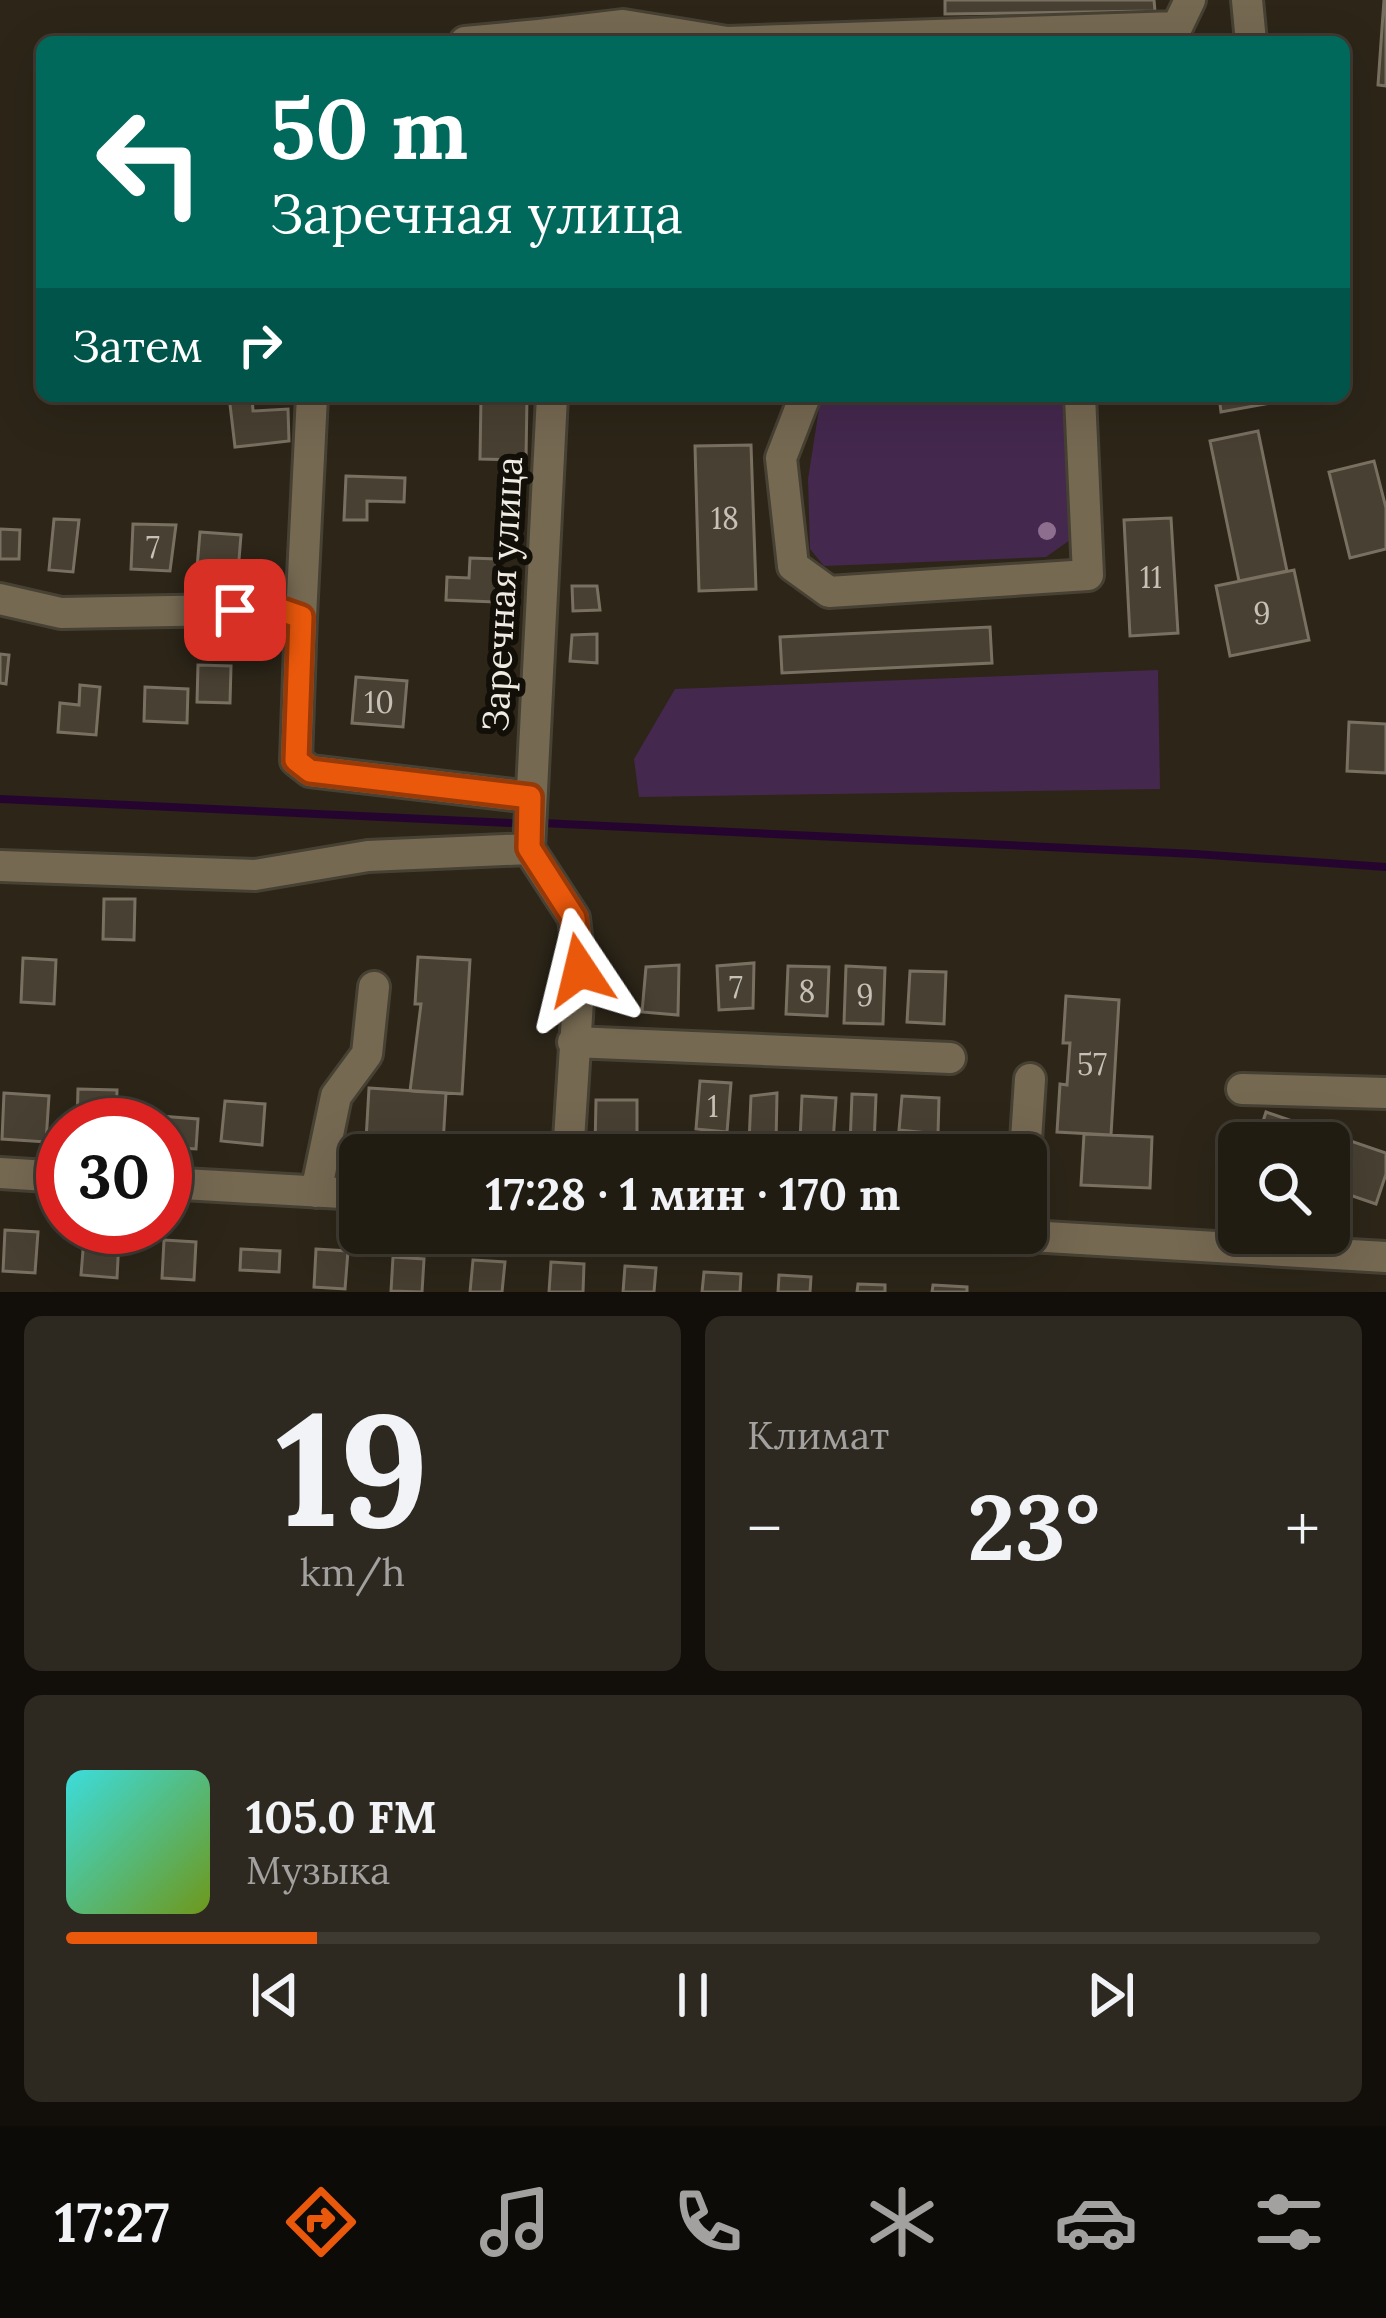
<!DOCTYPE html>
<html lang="ru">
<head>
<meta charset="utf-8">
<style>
  body { margin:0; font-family:Lora,serif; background:#2d2920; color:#f1f3f6; height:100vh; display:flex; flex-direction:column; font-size:45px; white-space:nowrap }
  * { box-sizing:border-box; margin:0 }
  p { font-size:39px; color:#a2a19f }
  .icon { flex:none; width:66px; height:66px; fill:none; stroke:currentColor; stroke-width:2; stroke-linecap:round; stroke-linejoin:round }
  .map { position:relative; height:1292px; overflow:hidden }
  .details { display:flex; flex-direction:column; gap:24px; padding:24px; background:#120f0a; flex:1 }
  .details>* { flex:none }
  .banner { position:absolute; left:36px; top:36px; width:1314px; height:366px; border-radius:18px; box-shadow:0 12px 48px #0002,0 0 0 3px #3e3a32; background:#00695c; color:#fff; overflow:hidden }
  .fabs { position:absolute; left:1218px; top:1122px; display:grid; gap:24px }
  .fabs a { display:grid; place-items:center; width:132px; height:132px; border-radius:18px; background:#211c12; box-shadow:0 12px 48px #0002,0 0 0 3px #3e3a32; font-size:60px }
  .speed { position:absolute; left:36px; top:1098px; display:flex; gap:24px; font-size:60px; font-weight:700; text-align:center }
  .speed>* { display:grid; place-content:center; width:156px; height:156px; border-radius:50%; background:#211c12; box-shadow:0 12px 48px #0002,0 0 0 3px #3e3a32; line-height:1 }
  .speed .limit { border:18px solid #d22; background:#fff; color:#111 }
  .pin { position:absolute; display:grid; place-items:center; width:102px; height:102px; color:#fff; margin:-51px; border-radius:24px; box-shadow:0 6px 18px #0006 }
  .me { position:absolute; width:132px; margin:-66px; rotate:350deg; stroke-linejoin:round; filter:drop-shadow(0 0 9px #0008) }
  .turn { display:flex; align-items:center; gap:42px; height:252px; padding:0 36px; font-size:54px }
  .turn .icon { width:156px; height:156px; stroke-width:2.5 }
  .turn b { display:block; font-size:84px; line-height:102px }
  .then { display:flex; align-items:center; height:114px; padding:0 36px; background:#0003; gap:24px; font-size:45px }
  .big { font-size:90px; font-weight:800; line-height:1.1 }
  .details .tile { flex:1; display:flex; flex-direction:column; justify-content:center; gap:18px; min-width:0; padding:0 42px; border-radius:18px; background:#2d2920 }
  .details .dial { align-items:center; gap:0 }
  .dial b { font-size:156px; line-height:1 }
  .song { display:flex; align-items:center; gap:36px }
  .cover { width:144px; height:144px; border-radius:18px; background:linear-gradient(135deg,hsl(180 70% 55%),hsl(80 70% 35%)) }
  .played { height:12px; border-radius:6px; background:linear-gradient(90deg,#ea580c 20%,#3e3a32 20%) }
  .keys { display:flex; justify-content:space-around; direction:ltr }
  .heat { display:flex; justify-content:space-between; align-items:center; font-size:66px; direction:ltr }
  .details .tiles { flex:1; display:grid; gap:24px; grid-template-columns:1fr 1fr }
  .tile:last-child { grid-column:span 2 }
  .trip { position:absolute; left:339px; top:1134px; width:708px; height:120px; border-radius:18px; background:#211c12; box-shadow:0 12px 48px #0002,0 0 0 3px #3e3a32; font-weight:800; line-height:120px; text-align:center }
  .menu { display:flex; height:192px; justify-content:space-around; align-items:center; background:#0d0b07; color:#a2a19f }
  .menu .icon { width:84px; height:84px }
  .menu .on { color:#ea580c }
  .menu b { font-size:54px; color:#f1f3f6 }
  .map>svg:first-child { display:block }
  .green { fill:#44284e }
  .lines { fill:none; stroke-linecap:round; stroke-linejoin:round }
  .stream { stroke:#25052f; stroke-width:8 }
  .building { fill:#484032; stroke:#797061; stroke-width:3 }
  .minor-casing { stroke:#474134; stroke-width:36 }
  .minor { stroke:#766952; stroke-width:30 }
  .tree { fill:#8d6e8f }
  .route-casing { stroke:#983908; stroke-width:30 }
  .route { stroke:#ea580c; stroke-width:21 }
  .labels { text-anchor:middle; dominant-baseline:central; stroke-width:12; stroke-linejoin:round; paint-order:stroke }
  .number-label { font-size:30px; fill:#c6c0b6 }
  .street-label { font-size:36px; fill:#f0ebe2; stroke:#120f09 }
</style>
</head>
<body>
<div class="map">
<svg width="1386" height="1292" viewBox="0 0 1386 1292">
  <rect width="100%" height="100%" fill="#2c2518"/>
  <path class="green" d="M821,396h244l5,144 -24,17 -222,9 -14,-17 -2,-70z
    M1158,670l2,119 -521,8 -5,-38 41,-70z"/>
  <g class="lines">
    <path class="stream" d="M0,799l510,24
      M542,823l653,31 191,13"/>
  </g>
  <path class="building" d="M945,0h209l1,11 -210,3z
    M1384,0h2v86l-8,-1z
    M229,396h23l1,15 35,-2 1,32 -54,6z
    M481,396h46l-1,64 -46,-1z
    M1219,396h91l-89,16z
    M1258,431l29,140 -48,10 -29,-140z
    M751,445l5,144 -57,2 -4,-145z
    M1374,461l12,47v41l-36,9 -21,-86z
    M346,476l59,2 -1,24 -37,-1v19h-23z
    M1171,518l7,115 -48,3 -6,-116z
    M54,519l25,1 -6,52 -24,-2z
    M133,524l43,1 -6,46 -39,-2z
    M0,529l20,1 -1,29h-19z
    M200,532l41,3 -3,37 -41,-4z
    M470,558l27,1 -2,43 -49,-2 1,-23 22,1z
    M1294,570l15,70 -79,16 -14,-70z
    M572,586h25l3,24 -27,1z
    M990,627l2,36 -210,10 -2,-36z
    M597,634v29l-27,-2 2,-26z
    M0,654l9,1 -3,29 -6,-1z
    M198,665l33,1 -1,37 -33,-1z
    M356,677l51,4 -4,46 -51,-4z
    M80,685l20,2 -4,48 -38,-3 2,-29 19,2z
    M145,687l43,2 -1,34 -43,-2z
    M1349,722l37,2v49l-39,-2z
    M104,899h31l-1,41 -31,-1z
    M418,957l52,3 -8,134 -52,-3 11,-87h-6z
    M23,958l33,2 -2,44 -33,-2z
    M754,963l-1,45 -34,2 -2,-44z
    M679,965l-1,50 -36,-3 4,-45z
    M788,966l41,1 -2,49 -41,-2z
    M846,966l39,2 -2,56 -39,-1z
    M910,971l36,1 -2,52 -37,-2z
    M1066,996l53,4 -8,135 -54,-3 3,-48 7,1 3,-42h-7z
    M700,1081l31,2 -4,49 -31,-3z
    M369,1088l77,5 -3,52 -77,-5z
    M78,1089l39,1 -1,35h-39z
    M4,1093l45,3 -3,46 -44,-3z
    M777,1093l-1,51 -27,-1 2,-47z
    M852,1094l24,1 -2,51 -24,-1z
    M802,1096l34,2 -3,45 -33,-2z
    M902,1096l37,2 -1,36 -39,-4z
    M596,1100h41v48h-42z
    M225,1101l40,3 -3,41 -41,-4z
    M1266,1112l120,41v21l-10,30 -47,-16v-45h-73z
    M160,1116l38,3 -2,30 -31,-2v-22h-6z
    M1084,1134l68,3 -2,51 -69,-3z
    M5,1230l33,2 -3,41 -32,-2z
    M84,1238l35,2 -2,38 -36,-3z
    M164,1240l32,2 -2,38 -32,-2z
    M241,1249l39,2 -1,21 -39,-2z
    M316,1249l32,2 -3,38 -31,-2z
    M393,1257l31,2 -2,33 -31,-1z
    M473,1260l32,2 -3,30h-32z
    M551,1262l33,2 -1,28h-34z
    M625,1266l31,2 -2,24h-31z
    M704,1272l37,2 -1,18h-38z
    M779,1275l32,2 -1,15h-32z
    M858,1284l27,1v7h-28z
    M933,1285l34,2v5h-35z"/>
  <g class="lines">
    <g class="minor-casing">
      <path id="minor" d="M1247,0l4,42
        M465,42l74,-7
        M534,42l5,-7 84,-10 104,17 450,-15 13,-27
        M552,396l-23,453 45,69 6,52 -12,185
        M805,396l-24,62 12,108 36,26 259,-17 -8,-179
        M0,599l61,14 217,-4 23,8 -5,143 14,11 220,26
        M301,617l11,-221
        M0,866l255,9 113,-19 161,-7
        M573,1042l377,16
        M1242,1089l144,4
        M1025,1155l5,-76
        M0,1173l63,4
        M165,1183l195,11
        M316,1192l20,-96 31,-42 7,-67
        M979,1233l407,24"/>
    </g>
    <use href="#minor" class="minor"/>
  </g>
  <circle class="tree" cx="1047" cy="531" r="9"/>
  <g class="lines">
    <g class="route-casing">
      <path id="route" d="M235,610l43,-1 23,8 -5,143 14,11 220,26 -1,51 45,70 6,52"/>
    </g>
    <use href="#route" class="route"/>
  </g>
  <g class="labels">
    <g class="number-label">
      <text x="725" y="518">18</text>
      <text x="153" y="547">7</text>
      <text x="1151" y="577">11</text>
      <text x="1262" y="613">9</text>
      <text x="379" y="702">10</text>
      <text x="736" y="987">7</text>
      <text x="807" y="991">8</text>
      <text x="865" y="995">9</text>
      <text x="1092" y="1064">57</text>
      <text x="713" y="1106">1</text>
    </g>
    <g class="street-label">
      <text transform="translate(502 594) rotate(-87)">Заречная улица</text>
    </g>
  </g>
</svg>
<div class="fabs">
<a><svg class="icon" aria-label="search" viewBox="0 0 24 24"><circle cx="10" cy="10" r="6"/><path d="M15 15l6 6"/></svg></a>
</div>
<div class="speed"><div class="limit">30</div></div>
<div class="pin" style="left:235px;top:610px;background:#d93025"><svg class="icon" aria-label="arrive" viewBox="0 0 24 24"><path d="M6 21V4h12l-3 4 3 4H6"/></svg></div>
<svg class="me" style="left:580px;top:970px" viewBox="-20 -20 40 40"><path d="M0-17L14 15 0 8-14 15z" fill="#ea580c" stroke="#fff" stroke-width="4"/></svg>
<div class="trip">17:28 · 1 мин · 170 m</div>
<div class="banner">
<div class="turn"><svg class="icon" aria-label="left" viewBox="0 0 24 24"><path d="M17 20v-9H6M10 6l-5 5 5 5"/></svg><div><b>50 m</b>Заречная улица</div></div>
<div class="then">Затем<svg class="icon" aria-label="right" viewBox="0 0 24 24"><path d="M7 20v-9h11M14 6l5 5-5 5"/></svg></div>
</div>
</div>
<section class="details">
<div class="tiles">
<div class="tile dial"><b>19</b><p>km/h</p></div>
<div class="tile"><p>Климат</p>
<div class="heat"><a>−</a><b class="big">23°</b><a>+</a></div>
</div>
<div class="tile">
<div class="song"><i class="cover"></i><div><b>105.0 FM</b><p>Музыка</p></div></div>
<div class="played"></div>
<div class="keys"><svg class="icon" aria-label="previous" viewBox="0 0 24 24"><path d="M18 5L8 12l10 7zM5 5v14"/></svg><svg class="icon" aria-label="pause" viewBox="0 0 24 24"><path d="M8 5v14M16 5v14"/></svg><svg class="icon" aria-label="next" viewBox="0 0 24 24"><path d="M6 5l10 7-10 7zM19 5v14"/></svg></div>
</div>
</div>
</section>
<nav class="menu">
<b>17:27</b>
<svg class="icon on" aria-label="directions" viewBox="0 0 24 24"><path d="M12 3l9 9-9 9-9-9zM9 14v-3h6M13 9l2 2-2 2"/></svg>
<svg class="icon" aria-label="music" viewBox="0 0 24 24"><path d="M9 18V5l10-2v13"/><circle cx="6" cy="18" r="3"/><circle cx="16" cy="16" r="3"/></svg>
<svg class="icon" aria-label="phone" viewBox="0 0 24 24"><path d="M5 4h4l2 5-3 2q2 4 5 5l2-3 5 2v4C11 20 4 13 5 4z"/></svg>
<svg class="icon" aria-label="climate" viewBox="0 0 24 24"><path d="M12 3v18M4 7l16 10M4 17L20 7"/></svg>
<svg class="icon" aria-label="car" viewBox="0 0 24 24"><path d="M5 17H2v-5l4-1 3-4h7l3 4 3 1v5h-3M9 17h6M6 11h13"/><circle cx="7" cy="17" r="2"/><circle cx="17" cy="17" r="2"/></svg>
<svg class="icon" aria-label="filters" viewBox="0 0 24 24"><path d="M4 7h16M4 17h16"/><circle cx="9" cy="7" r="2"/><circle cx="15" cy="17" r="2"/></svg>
</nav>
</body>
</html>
